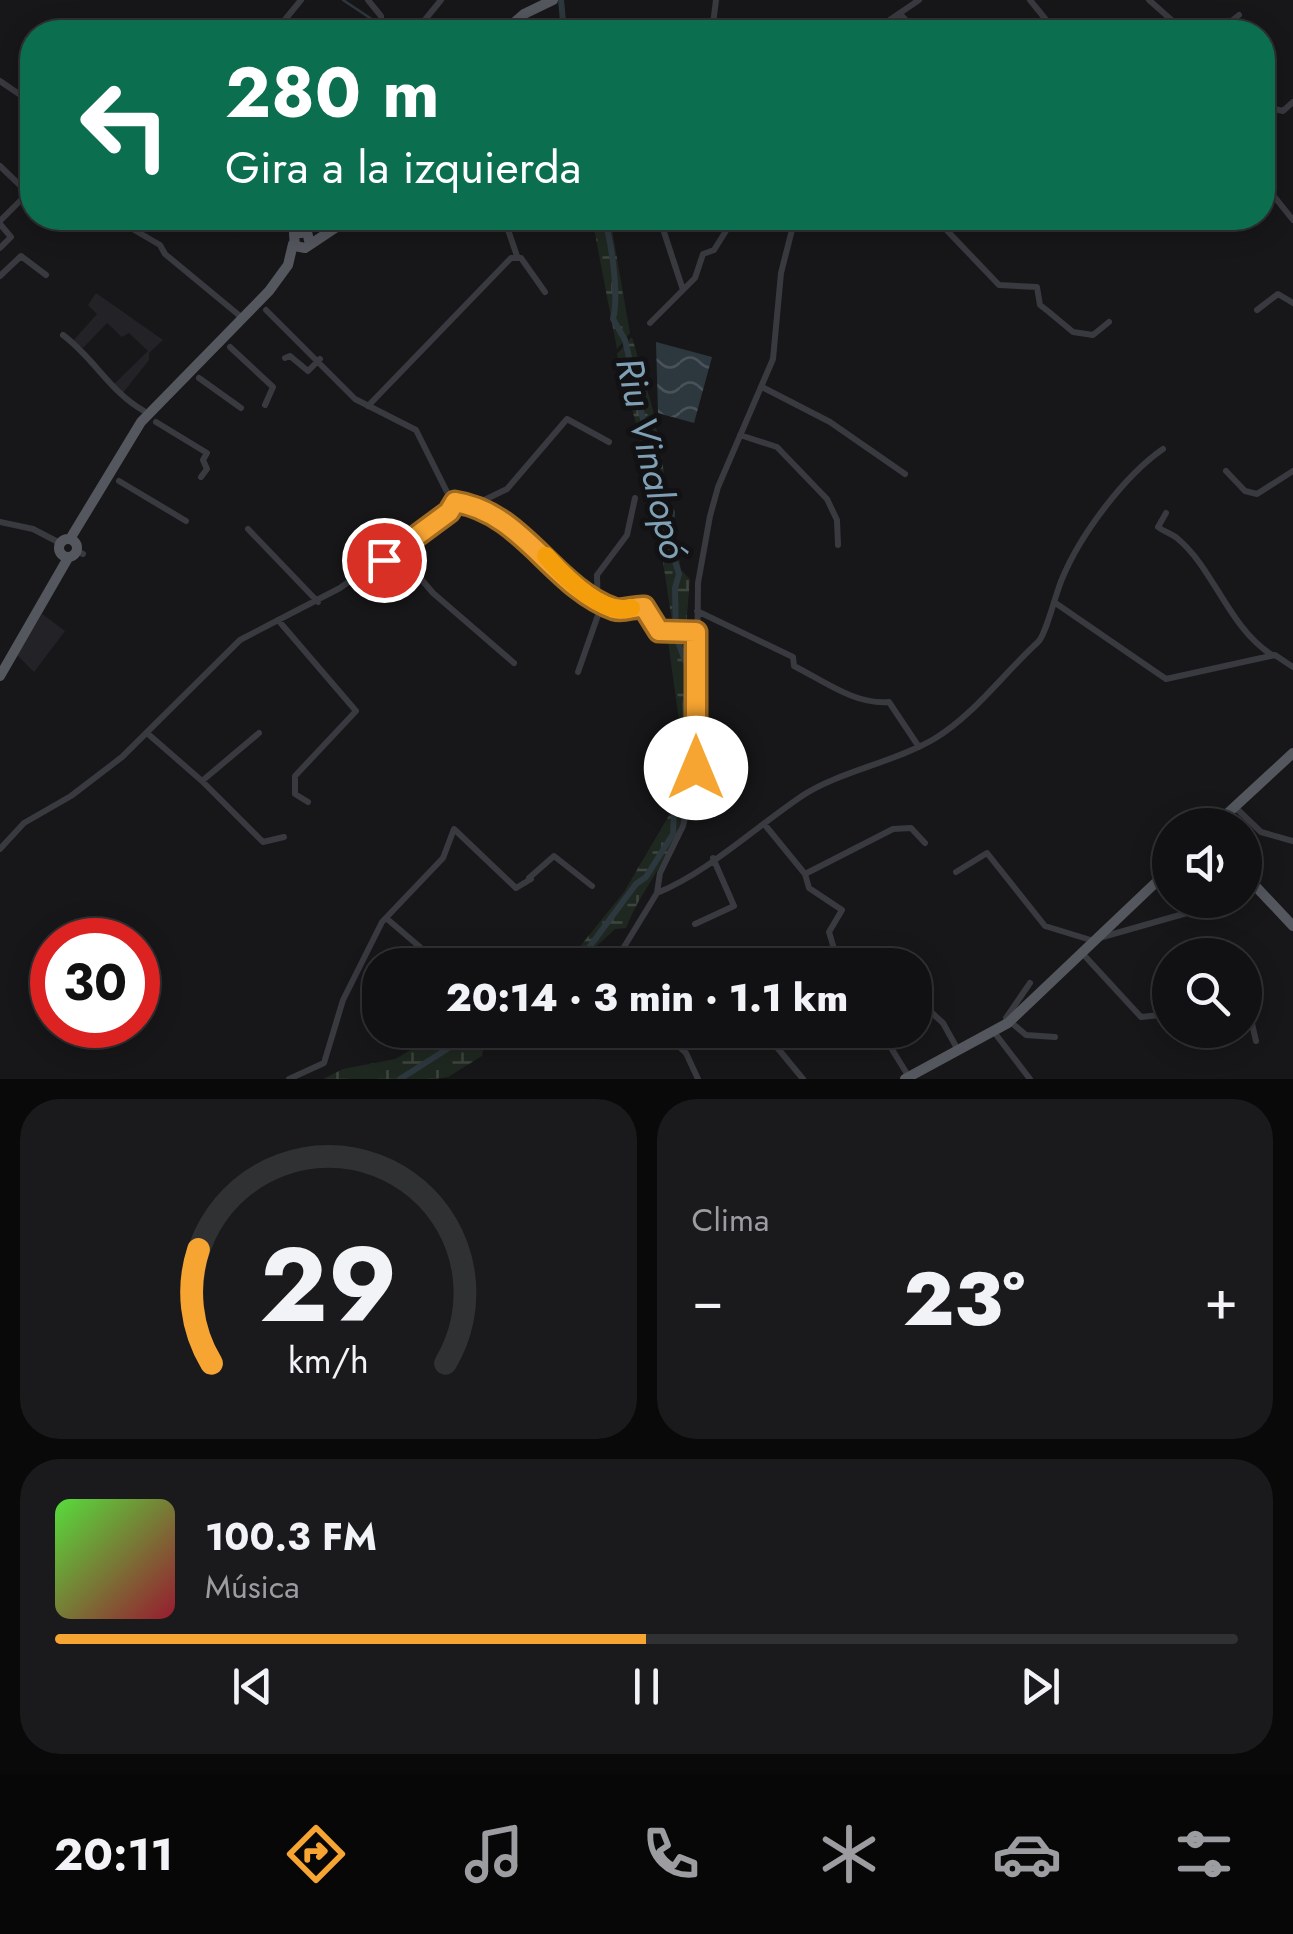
<!DOCTYPE html>
<html lang="es">
<head>
<meta charset="utf-8">
<style>
  body { margin:0; font-family:Jost,sans-serif; background:#1a1a1c; color:#f1f3f6; height:100vh; display:flex; flex-direction:column; font-size:38px; white-space:nowrap }
  * { box-sizing:border-box; margin:0 }
  p { font-size:32px; color:#9c9da0 }
  .icon { flex:none; width:55px; height:55px; fill:none; stroke:currentColor; stroke-width:2; stroke-linecap:round; stroke-linejoin:round }
  .map { position:relative; height:1079px; overflow:hidden }
  .side { display:flex; flex-direction:column; gap:20px; padding:20px; background:#09090a; flex:1 }
  .side>* { flex:none }
  .banner { position:absolute; left:20px; top:20px; width:1255px; height:210px; border-radius:40px; box-shadow:0 5px 25px #0003,0 0 0 2px #303133; background:#0b6e4f; color:#fff; overflow:hidden }
  .fabs { position:absolute; left:1152px; top:808px; display:grid; gap:20px }
  .fabs a { display:grid; place-items:center; width:110px; height:110px; border-radius:50%; background:#111113; box-shadow:0 5px 25px #0003,0 0 0 2px #303133; font-size:50px }
  .speed { position:absolute; left:30px; top:918px; display:flex; gap:20px; font-size:50px; font-weight:700; text-align:center }
  .speed>* { display:grid; place-content:center; width:130px; height:130px; border-radius:50%; background:#111113; box-shadow:0 5px 25px #0003,0 0 0 2px #303133; line-height:1 }
  .speed .limit { border:15px solid #d22; background:#fff; color:#111 }
  .pin { position:absolute; display:grid; place-items:center; width:85px; height:85px; color:#fff; margin:-42px; border:5px solid #fff; border-radius:50%; box-shadow:0 2px 10px #0007 }
  .me { position:absolute; width:110px; margin:-55px; rotate:0deg; stroke-linejoin:round; filter:drop-shadow(0 0 8px #0008) }
  .turn { display:flex; align-items:center; gap:35px; height:210px; padding:0 40px; font-size:45px }
  .turn .icon { width:130px; height:130px; stroke-width:2.5 }
  .turn b { display:block; font-size:70px; line-height:85px }
  .big { font-size:75px; font-weight:800; line-height:1.1 }
  .side .tile { flex:1; display:flex; flex-direction:column; justify-content:center; gap:15px; min-width:0; padding:0 35px; border-radius:40px; background:#1a1a1c }
  .side .dial { align-items:center; gap:0 }
  .dial svg { height:260px; overflow:visible; fill:none; stroke:#303133; stroke-width:7; stroke-linecap:round; text-anchor:middle }
  .dial text { fill:#f1f3f6; stroke:none }
  .song { display:flex; align-items:center; gap:30px }
  .cover { width:120px; height:120px; border-radius:15px; background:linear-gradient(135deg,hsl(110 70% 55%),hsl(350 70% 35%)) }
  .played { height:10px; border-radius:5px; background:linear-gradient(90deg,#f7a532 50%,#303133 50%) }
  .keys { display:flex; justify-content:space-around; direction:ltr }
  .heat { display:flex; justify-content:space-between; align-items:center; font-size:55px; direction:ltr }
  .side .tiles { flex:1; display:grid; gap:20px; grid-template-columns:1fr 1fr }
  .tile:last-child { grid-column:span 2 }
  .trip { position:absolute; left:362px; top:948px; width:570px; height:100px; border-radius:40px; background:#111113; box-shadow:0 5px 25px #0003,0 0 0 2px #303133; font-weight:800; line-height:100px; text-align:center }
  .tab-bar { display:flex; height:160px; justify-content:space-around; align-items:center; background:#070708; color:#9c9da0 }
  .tab-bar .icon { width:70px; height:70px }
  .tab-bar .selected { color:#f7a532 }
  .tab-bar b { font-size:45px; color:#f1f3f6 }
  .map>svg:first-child { display:block }
  .built { fill:#232327 }
  .wetland { fill:url(#wetland-marsh) }
  .water { fill:url(#water-waves) }
  .lines { fill:none; stroke-linecap:round; stroke-linejoin:round }
  .stream { stroke:#2d383e; stroke-width:2.5 }
  .river { stroke:#2d383e; stroke-width:6 }
  .minor { stroke:#383a3f; stroke-width:6 }
  .major { stroke:#54575e; stroke-width:10 }
  .route-casing { stroke:#a16b20; stroke-width:25 }
  .route { stroke:#f7a532; stroke-width:18 }
  .slow { stroke:#f59e0b; stroke-width:18 }
  .labels { text-anchor:middle; dominant-baseline:central; stroke-width:10; stroke-linejoin:round; paint-order:stroke }
  .water-label { font-size:38px; font-style:italic; fill:#7fa0b5; stroke:#121215 }
</style>
</head>
<body>
<div class="map">
<svg width="1293" height="1079" viewBox="0 0 1293 1079">
  <defs>
    <pattern id="wetland-marsh" width="20" height="14" patternUnits="userSpaceOnUse" patternTransform="scale(2.5)"><rect width="20" height="14" fill="#1f2820"/><path d="M1 5h8M5 5V1M11 12h8M15 12V8" fill="none" stroke="#3d453e"/></pattern>
    <pattern id="water-waves" width="16" height="10" patternUnits="userSpaceOnUse" patternTransform="scale(2.5)"><rect width="16" height="10" fill="#2d383e"/><path d="M0 5q4-4 8 0t8 0" fill="none" stroke="#495258"/></pattern>
  </defs>
  <rect width="100%" height="100%" fill="#171719"/>
  <path class="built" d="M96,293l67,47 -14,13v7l-27,34 -10,-8 36,-35 -19,-18 -7,4 -15,-14 -24,25 -10,-7 24,-27 -9,-9z
    M42,614l23,17 -31,41 -17,-17z"/>
  <path class="wetland" d="M592,218h18l20,115 -13,16z
    M632,337l21,73 28,160 9,9 -4,48 -13,1 -14,-93 -11,-5 -8,-92 -23,-84z
    M667,634h26c5,64 7,139 -16,199 -14,34 -38,61 -51,95l-11,1 -28,26 -1,10h-21l59,-73 44,-75 11,-40 7,-6z
    M445,1030h82l-44,20 -1,6 -34,21 -14,2h-111l20,-10 52,-10z"/>
  <path class="water" d="M656,342l56,15 -18,66 -36,-10z"/>
  <g class="lines">
    <path class="stream" d="M343,0l36,24"/>
    <path class="river" d="M561,0l3,32
      M576,965l60,-81 10,-7 27,-43 1,-23 14,-34 -3,-73 6,-28 -15,-39 -1,-49 4,-14 -9,-29 2,-33 -10,-9 -37,-163 -12,-21c6,-24 -1,-76 -9,-101
      M400,1079l77,-49"/>
    <path class="minor" d="M368,0l13,16v16
      M1030,0l26,32
      M1149,0l36,32
      M900,14l18,18
      M275,24l8,-2 18,-22
      M415,32l26,-32
      M712,32l4,-32
      M872,32l47,-32
      M1218,32l21,-17
      M0,81l19,13h13
      M1262,116l8,-8 13,3 10,-9
      M0,166l28,27 -28,28
      M1262,173l7,17 24,30
      M114,218l46,27 5,9 75,62
      M274,218l13,9 5,-9
      M504,218l13,38
      M935,218l64,67 38,2 3,18 9,7 24,20 20,3 16,-13
      M0,224l11,13 -11,11
      M235,229l11,-11
      M664,232l19,58
      M0,276l21,-20 25,19
      M1257,310l21,-16 15,9
      M650,323l45,-45 8,-24 11,-4 20,-32
      M63,335c31,23 47,57 81,76
      M230,347l43,40 -8,18
      M285,358l5,-2 18,15 12,-12
      M199,378l42,30
      M764,388l66,34 75,52
      M368,406l143,-148h10l24,34
      M156,422l51,31 -4,7 4,9 -6,8
      M740,435l37,12 50,52 10,21 1,25
      M1226,471l19,20 12,3 36,-23
      M119,481l67,40
      M455,502c68,10 98,85 159,107 10,3 20,-3 30,-2l15,24h37
      M474,505l33,-16 60,-70 42,23
      M1166,513l-8,14c6,5 14,6 20,12 36,30 51,89 94,116
      M0,522l33,7 27,14
      M248,529l70,73
      M77,551l6,3
      M397,551l36,42 81,70
      M1054,602l112,77 109,-24 18,12
      M697,611l96,46 1,9c30,15 61,39 95,36l30,45
      M278,620l78,91 -61,65v18l13,8
      M578,672l20,-57 -1,-40 30,-40 8,-37
      M147,733l55,48 57,-48
      M202,781l61,61 21,-5
      M1236,808l25,24 32,9
      M765,825l40,49 4,14 33,22 -13,22 10,33
      M0,849l24,-26 47,-27 51,-39 118,-117 100,-52 114,-82 -38,-76 -61,-31 -89,-89
      M956,872l31,-19 58,73 49,15
      M805,874l88,-45 18,-1 14,15
      M529,878l25,-22 38,30
      M657,893c50,-20 100,-67 145,-97 33,-23 93,-34 132,-57 40,-24 70,-66 104,-97 8,-7 18,-50 24,-63 18,-44 62,-103 101,-130
      M386,918l55,47
      M695,924l39,-18 -21,-48
      M1099,938l102,-29 6,4
      M1082,953l59,64 29,-3
      M613,965l44,-72 3,-20 23,-47 13,-58 2,-185 12,-67 8,-29 55,-128 8,-86 14,-55
      M1030,983l-24,35 20,17 29,2
      M919,1001l24,22 15,27
      M1245,1013l5,2 6,26
      M661,1030l25,23 12,26
      M880,1030l29,47
      M994,1032l36,47
      M775,1045l28,34
      M289,1079l35,-16 19,-63 39,-78 61,-64 11,-29 62,59 15,-9"/>
    <path class="major" d="M503,32l21,-18 29,-14
      M310,244l-3,-12 -13,2 1,12 10,2 45,-30
      M59 548a9 9 0 1 1 18 0a9 9 0 1 1-18 0Z
      M70,539l71,-117 128,-131 19,-26 5,-21
      M0,676l68,-118
      M1215,825l78,-72
      M1245,875l48,51
      M905,1079l103,-56 162,-154"/>
  </g>
  <g class="lines">
    <g class="route-casing">
      <path id="route" d="M384,560l65,-48 6,-10c68,10 98,85 159,107 10,3 20,-3 30,-2l15,24 37,1v136"/>
    </g>
    <use href="#route" class="route"/>
    <path class="slow" d="M546,556c18,20 56,60 85,52"/>
  </g>
  <g class="labels">
    <g class="water-label">
      <text transform="translate(652 458) rotate(77)">Riu Vinalopó</text>
    </g>
  </g>
</svg>
<div class="fabs">
<a><svg class="icon" aria-label="sound" viewBox="0 0 24 24"><path d="M4 9h4l5-4v14l-5-4H4zM17 9q2 3 0 6"/></svg></a>
<a><svg class="icon" aria-label="search" viewBox="0 0 24 24"><circle cx="10" cy="10" r="6"/><path d="M15 15l6 6"/></svg></a>
</div>
<div class="speed"><div class="limit">30</div></div>
<div class="pin" style="left:384px;top:560px;background:#d93025"><svg class="icon" aria-label="arrive" viewBox="0 0 24 24"><path d="M6 21V4h12l-3 4 3 4H6"/></svg></div>
<svg class="me" style="left:696px;top:768px" viewBox="-20 -20 40 40"><circle r="19" fill="#fff"/><path d="M0-13L10 11 0 6-10 11z" fill="#f7a532"/></svg>
<div class="trip">20:14 · 3 min · 1.1 km</div>
<div class="banner">
<div class="turn"><svg class="icon" aria-label="left" viewBox="0 0 24 24"><path d="M17 20v-9H6M10 6l-5 5 5 5"/></svg><div><b>280 m</b>Gira a la izquierda</div></div>
</div>
</div>
<section class="side">
<div class="tiles">
<div class="tile dial"><svg viewBox="0 0 100 80">
<path d="M14 69A42 42 0 1 1 86 69"/>
<path d="M14 69A42 42 0 0 1 10 34" stroke="#f7a532"/>
<text x="50" y="56" font-size="32" font-weight="700">29</text>
<text x="50" y="72" font-size="11">km/h</text>
</svg></div>
<div class="tile"><p>Clima</p>
<div class="heat"><a>−</a><b class="big">23°</b><a>+</a></div>
</div>
<div class="tile">
<div class="song"><i class="cover"></i><div><b>100.3 FM</b><p>Música</p></div></div>
<div class="played"></div>
<div class="keys"><svg class="icon" aria-label="previous" viewBox="0 0 24 24"><path d="M18 5L8 12l10 7zM5 5v14"/></svg><svg class="icon" aria-label="pause" viewBox="0 0 24 24"><path d="M8 5v14M16 5v14"/></svg><svg class="icon" aria-label="next" viewBox="0 0 24 24"><path d="M6 5l10 7-10 7zM19 5v14"/></svg></div>
</div>
</div>
</section>
<nav class="tab-bar">
<b>20:11</b>
<svg class="icon selected" aria-label="directions" viewBox="0 0 24 24"><path d="M12 3l9 9-9 9-9-9zM9 14v-3h6M13 9l2 2-2 2"/></svg>
<svg class="icon" aria-label="music" viewBox="0 0 24 24"><path d="M9 18V5l10-2v13"/><circle cx="6" cy="18" r="3"/><circle cx="16" cy="16" r="3"/></svg>
<svg class="icon" aria-label="phone" viewBox="0 0 24 24"><path d="M5 4h4l2 5-3 2q2 4 5 5l2-3 5 2v4C11 20 4 13 5 4z"/></svg>
<svg class="icon" aria-label="climate" viewBox="0 0 24 24"><path d="M12 3v18M4 7l16 10M4 17L20 7"/></svg>
<svg class="icon" aria-label="car" viewBox="0 0 24 24"><path d="M5 17H2v-5l4-1 3-4h7l3 4 3 1v5h-3M9 17h6M6 11h13"/><circle cx="7" cy="17" r="2"/><circle cx="17" cy="17" r="2"/></svg>
<svg class="icon" aria-label="filters" viewBox="0 0 24 24"><path d="M4 7h16M4 17h16"/><circle cx="9" cy="7" r="2"/><circle cx="15" cy="17" r="2"/></svg>
</nav>
</body>
</html>
